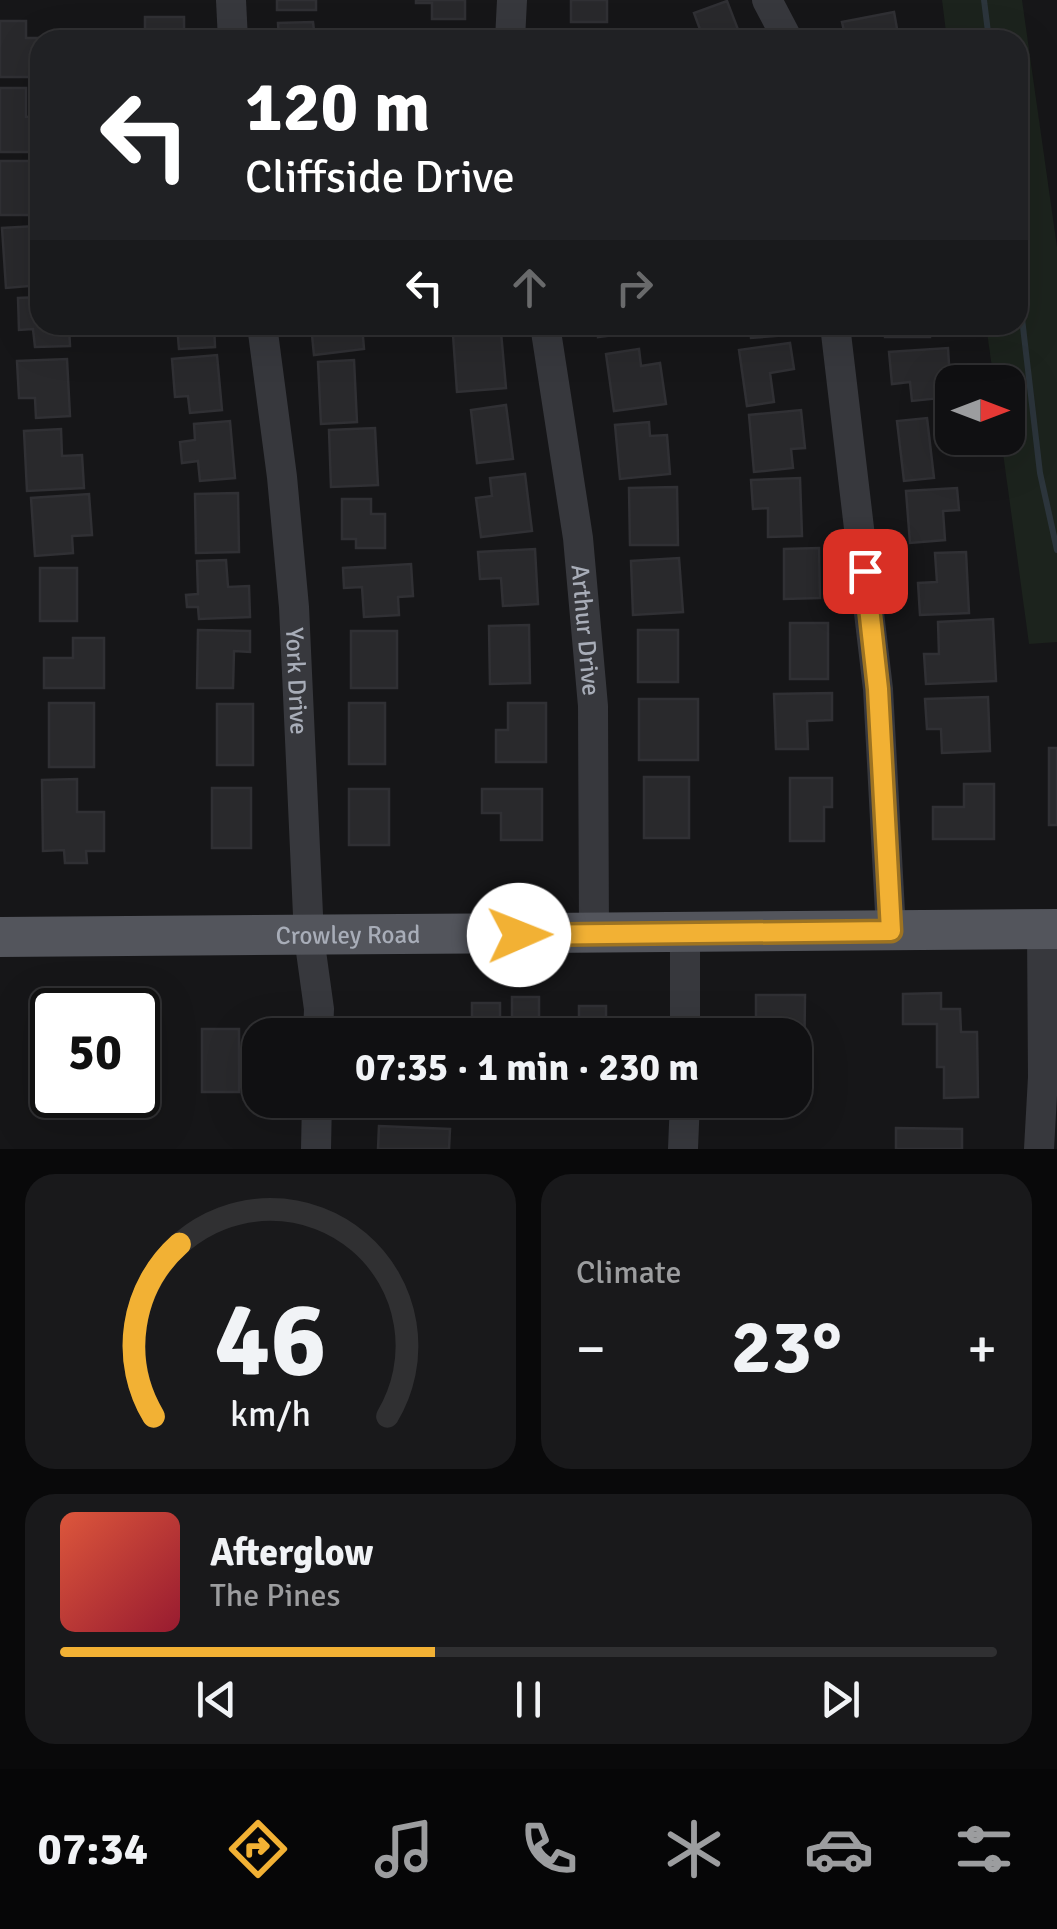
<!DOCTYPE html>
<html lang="en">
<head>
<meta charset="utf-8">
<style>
  body { margin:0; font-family:Signika,sans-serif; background:#19191b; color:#f1f3f6; height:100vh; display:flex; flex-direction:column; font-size:38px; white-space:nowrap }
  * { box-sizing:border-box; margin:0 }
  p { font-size:32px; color:#9c9d9f }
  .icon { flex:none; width:55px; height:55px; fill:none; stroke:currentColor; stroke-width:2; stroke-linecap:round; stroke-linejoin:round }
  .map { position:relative; height:1149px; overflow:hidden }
  .drawer { display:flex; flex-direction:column; gap:25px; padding:25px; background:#09090a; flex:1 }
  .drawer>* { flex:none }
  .top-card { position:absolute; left:30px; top:30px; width:998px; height:305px; border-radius:30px; box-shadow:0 10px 40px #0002,0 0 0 2px #303032; background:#202124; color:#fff; overflow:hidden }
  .needle { width:65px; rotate:90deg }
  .buttons { position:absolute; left:935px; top:365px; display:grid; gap:20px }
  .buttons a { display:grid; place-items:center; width:90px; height:90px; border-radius:20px; background:#101012; box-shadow:0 10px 40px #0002,0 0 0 2px #303032; font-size:50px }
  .speed { position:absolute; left:30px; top:988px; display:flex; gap:20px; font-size:50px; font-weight:700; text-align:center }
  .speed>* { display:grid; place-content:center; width:130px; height:130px; border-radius:50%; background:#101012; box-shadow:0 10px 40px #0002,0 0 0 2px #303032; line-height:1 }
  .speed .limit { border:5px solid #111; border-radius:15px; background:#fff; color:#111 }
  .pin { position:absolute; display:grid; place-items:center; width:85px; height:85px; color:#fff; margin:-42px; border-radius:20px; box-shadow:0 5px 15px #0006 }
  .me { position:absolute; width:110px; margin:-55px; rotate:89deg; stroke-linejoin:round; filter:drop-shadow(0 0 8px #0008) }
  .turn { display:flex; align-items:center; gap:35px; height:210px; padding:0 50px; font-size:45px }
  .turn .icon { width:130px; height:130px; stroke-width:2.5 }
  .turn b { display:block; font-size:70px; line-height:85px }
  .lanes { display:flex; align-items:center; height:95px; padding:0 50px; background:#0003; justify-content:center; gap:50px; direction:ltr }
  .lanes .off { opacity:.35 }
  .big { font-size:75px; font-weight:700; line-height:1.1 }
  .drawer .widget { flex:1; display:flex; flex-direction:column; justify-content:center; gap:15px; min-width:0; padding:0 35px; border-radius:30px; background:#19191b }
  .drawer .dial { align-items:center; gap:0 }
  .dial svg { height:260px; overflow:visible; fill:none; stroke:#303032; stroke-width:7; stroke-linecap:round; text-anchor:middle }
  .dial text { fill:#f1f3f6; stroke:none }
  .song { display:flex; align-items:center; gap:30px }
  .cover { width:120px; height:120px; border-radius:15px; background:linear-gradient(135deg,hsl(10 70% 55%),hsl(350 70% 35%)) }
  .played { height:10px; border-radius:5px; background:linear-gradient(90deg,#f2b134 40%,#303032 40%) }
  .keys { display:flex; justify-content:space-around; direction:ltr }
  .heat { display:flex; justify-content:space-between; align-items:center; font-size:55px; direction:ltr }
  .drawer .tiles { flex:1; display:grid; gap:25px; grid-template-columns:1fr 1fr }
  .widget:last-child { grid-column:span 2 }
  .trip { position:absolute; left:242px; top:1018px; width:570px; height:100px; border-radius:30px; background:#101012; box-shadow:0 10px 40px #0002,0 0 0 2px #303032; font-weight:700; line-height:100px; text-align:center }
  .menu { display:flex; height:160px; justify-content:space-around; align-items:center; background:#060607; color:#9c9d9f }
  .menu .icon { width:70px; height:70px }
  .menu .current { color:#f2b134 }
  .menu b { font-size:45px; color:#f1f3f6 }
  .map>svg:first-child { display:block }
  .green { fill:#1c231d }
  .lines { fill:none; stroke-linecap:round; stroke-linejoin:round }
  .stream { stroke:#2c353c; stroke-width:6 }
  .building { fill:#29292c; stroke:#303034; stroke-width:2.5 }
  .minor { stroke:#37383d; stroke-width:30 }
  .major { stroke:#53555c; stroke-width:40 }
  .route-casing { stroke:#9d7322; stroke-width:25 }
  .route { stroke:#f2b134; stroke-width:18 }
  .labels { text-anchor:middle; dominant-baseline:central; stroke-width:10; stroke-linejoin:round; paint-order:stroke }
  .street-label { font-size:25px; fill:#a8adb8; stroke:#111113 }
</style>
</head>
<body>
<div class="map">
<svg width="1057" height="1149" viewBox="0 0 1057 1149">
  <rect width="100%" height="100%" fill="#161618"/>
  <path class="green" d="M942,0h80l35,247v395l-28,2 -28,-206h7v-56h-14l-8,-57h32v-285h-71z"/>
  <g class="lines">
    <path class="stream" d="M984,0l5,40
      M1018,284l22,189 17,77"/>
  </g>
  <path class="building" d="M277,0h39v10h-39z
    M416,0h49v19h-33v-16h-16z
    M571,0h36v22h-36z
    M727,1l15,39h-50l-1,-4 10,-4 -7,-19z
    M894,12l5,28h-53l-4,-18z
    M145,17h39v23h-39z
    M0,21h26v17h15l-1,39h-40z
    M313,22l2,18h-36l-1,-17z
    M0,88h26v29l14,-1v36h-40z
    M0,161h40v54h-40z
    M36,226l4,59 -34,3 -4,-60z
    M40,297v28h29l1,21 -35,1 -2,-18 -14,1 -1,-32z
    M177,325h37l1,22 -36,2z
    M311,325h51l2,24 -50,6z
    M597,325h50v6l-49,6z
    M750,325h36l1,10 -36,3z
    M884,325h46v12h-45z
    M501,332l5,56 -49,4 -4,-57z
    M790,343l4,26 -24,4 4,29 -27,4 -8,-56z
    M948,348l3,49 -39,4 -2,-19 -18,2 -3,-32z
    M639,349l2,17 19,-3 6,41 -52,7 -8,-57z
    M217,355l5,55 -32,3 -2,-17 -13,1 -3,-38z
    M67,359l3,57 -34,2 -1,-20h-16l-2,-37z
    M354,360l3,62 -36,2 -3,-62z
    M506,405l7,54 -36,4 -6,-53z
    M801,410l4,38 -14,1 2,19 -39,4 -5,-57z
    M927,418l7,60 -30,3 -7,-60z
    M230,421l5,57 -35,3 -2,-20 -16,2 -2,-21 15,-2 -1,-16z
    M649,422l1,14 17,-1 3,39 -50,5 -5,-54z
    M375,428l3,57 -47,2 -2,-57z
    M61,429l1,27 20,-1 2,33 -57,3 -3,-60z
    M525,474l7,57 -51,6 -5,-39 16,-2 -2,-18z
    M800,478l2,58 -34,1v-29l-15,1 -2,-29z
    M677,487l1,58h-48l-1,-57z
    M957,488l2,22 -16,1 2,29 -35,3 -4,-52z
    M238,493l1,59 -43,1 -1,-59z
    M89,494l3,41 -20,1 1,17 -38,3 -4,-58z
    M342,499h29v15h14v34h-29v-9h-14z
    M819,548l1,50 -36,1v-50z
    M535,549l3,55 -35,2 -2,-28 -21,1 -2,-27z
    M966,552l3,61 -49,2 -2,-32 19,-1 -2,-29z
    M679,558l4,54 -50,3 -2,-54z
    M226,560l2,27 21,-1 1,31 -51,2 -1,-12h-11l-1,-12 12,-1 -1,-33z
    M411,564l2,32 -15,1 1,18 -35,2 -2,-30 -18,1 -1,-20z
    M40,568h37v53h-37z
    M993,619l3,62 -70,3 -2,-30h15l-1,-32z
    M790,623h38v56h-38z
    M529,625l1,58 -40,1 -1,-58z
    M198,630l52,1v21l-16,-1 -1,37h-36z
    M638,630h40v52h-40z
    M351,631h46v57h-46z
    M73,638h31v50h-60v-30h29z
    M832,693v27l-25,1 1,28h-32l-2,-55z
    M988,697l2,54 -48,2 -1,-24h-14l-2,-30z
    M639,699h59v61h-59z
    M49,703h45v64h-45z
    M349,703h36v61h-36z
    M508,703h38v59h-50v-32h12z
    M217,704h36v61h-36z
    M1049,748h8v77h-8z
    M644,777h45v61h-45z
    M790,778h42v29h-8v34h-34z
    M77,779v33h27v39h-18l1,12h-22l-1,-13 -21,1 -1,-71z
    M964,784h30v55h-61v-32h31z
    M212,788h39v60h-39z
    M349,789h40v56h-40z
    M482,789h60v51h-41v-27h-19z
    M941,993v16h19l1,23h16l1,65 -34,1v-31h-7v-43h-34v-30z
    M756,995h49l-1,81h-9v-41h-39z
    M512,997h27v31h-27z
    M38,1001h52v9h-38v68h-14z
    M472,1003h28v27h-28z
    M579,1006h27v24h15v5h-42z
    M202,1029h37v63h-37z
    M381,1100h65v4h-65z
    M379,1126l71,3 -1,20h-71z
    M896,1128l66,1v20h-66z"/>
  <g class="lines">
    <g class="minor">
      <path d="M231,0l2,40"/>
      <path d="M767,0l21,40"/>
      <path d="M510,40l2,-40"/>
      <path id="s1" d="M262,325l20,152 12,130 15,330 10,72 -1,26"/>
      <path id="s2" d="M545,325l33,213 15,168 1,228"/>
      <path d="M835,325l43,364 13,242"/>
      <path d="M685,934v101"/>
      <path d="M316,1149l1,-49"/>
      <path d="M683,1149l2,-49"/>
      <path d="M1039,1149l4,-72 -1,-147"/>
    </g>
    <path class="major" id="s3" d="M0,937l1057,-8"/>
  </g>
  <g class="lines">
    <g class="route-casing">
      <path id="route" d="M519,935l372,-4 -13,-242 -13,-118"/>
    </g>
    <use href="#route" class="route"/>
  </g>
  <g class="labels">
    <g class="street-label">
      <text stroke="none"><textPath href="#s2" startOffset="308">Arthur Drive</textPath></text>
      <text stroke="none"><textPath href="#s1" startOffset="358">York Drive</textPath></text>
      <text stroke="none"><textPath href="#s3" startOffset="348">Crowley Road</textPath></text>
    </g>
  </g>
</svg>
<div class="buttons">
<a><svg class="needle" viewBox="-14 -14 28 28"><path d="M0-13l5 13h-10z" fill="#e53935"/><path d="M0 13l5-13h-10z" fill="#9c9d9f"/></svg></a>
</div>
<div class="speed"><div class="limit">50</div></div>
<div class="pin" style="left:865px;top:571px;background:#d93025"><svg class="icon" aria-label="arrive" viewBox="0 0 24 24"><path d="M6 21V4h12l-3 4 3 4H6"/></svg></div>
<svg class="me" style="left:519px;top:935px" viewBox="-20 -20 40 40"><circle r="19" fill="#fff"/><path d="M0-13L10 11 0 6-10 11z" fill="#f2b134"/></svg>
<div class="trip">07:35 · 1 min · 230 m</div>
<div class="top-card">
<div class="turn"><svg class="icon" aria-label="left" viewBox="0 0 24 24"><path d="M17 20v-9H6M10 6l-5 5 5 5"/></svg><div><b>120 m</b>Cliffside Drive</div></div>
<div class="lanes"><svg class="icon" aria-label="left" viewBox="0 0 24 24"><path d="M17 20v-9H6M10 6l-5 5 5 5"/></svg><svg class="icon off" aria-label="ahead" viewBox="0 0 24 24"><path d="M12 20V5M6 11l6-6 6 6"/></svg><svg class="icon off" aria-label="right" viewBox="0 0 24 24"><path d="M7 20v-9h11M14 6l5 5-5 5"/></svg></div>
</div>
</div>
<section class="drawer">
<div class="tiles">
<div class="widget dial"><svg viewBox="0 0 100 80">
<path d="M14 69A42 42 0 1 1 86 69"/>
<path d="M14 69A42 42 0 0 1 22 16" stroke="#f2b134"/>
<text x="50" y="56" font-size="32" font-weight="700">46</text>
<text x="50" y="72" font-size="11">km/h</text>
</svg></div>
<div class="widget"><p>Climate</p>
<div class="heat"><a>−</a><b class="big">23°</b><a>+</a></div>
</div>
<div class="widget">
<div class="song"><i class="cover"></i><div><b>Afterglow</b><p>The Pines</p></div></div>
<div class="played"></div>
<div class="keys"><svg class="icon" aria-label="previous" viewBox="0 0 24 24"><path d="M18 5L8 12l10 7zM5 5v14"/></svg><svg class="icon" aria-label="pause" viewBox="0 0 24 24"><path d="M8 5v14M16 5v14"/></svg><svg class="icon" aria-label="next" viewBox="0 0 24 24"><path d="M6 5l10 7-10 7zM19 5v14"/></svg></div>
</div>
</div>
</section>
<nav class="menu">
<b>07:34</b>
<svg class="icon current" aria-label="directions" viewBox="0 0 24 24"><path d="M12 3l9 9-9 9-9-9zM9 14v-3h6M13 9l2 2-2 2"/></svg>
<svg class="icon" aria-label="music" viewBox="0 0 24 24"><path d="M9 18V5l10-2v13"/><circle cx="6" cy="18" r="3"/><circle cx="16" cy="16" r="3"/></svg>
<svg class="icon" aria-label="phone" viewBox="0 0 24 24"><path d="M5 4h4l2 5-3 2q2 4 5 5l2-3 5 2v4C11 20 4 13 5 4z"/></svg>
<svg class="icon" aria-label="climate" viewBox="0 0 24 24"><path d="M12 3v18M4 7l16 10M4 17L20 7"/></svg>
<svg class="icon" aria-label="car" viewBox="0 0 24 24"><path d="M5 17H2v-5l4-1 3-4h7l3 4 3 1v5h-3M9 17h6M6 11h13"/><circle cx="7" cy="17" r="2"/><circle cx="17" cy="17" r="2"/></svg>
<svg class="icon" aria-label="filters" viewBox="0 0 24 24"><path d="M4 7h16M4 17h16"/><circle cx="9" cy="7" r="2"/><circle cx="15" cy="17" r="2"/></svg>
</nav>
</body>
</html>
